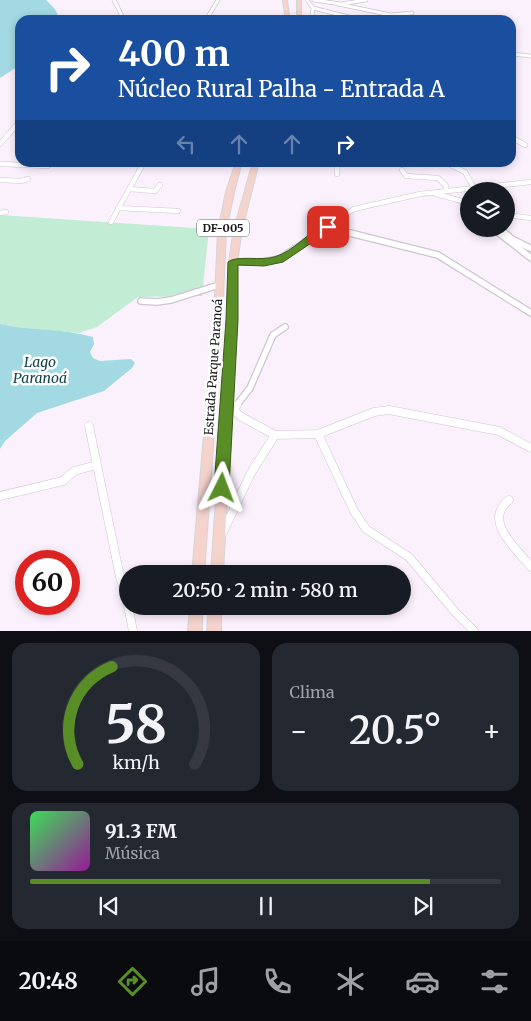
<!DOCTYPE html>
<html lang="pt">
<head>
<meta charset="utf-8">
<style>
  body { margin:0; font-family:Merriweather,serif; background:#242831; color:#f1f3f6; height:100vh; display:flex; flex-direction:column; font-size:19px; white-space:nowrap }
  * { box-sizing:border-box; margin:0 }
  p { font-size:16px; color:#9ea1a6 }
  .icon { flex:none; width:28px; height:28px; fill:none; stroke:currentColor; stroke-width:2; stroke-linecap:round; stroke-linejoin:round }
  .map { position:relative; height:631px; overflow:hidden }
  .side { display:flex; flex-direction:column; gap:12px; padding:12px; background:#0d0f14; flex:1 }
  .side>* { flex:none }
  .guide { position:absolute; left:15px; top:15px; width:501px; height:152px; border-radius:15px; box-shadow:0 2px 8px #0003; background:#1a4fa0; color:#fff; overflow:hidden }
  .tools { position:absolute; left:460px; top:182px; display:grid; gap:10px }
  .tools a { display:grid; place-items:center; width:55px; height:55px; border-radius:50%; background:#171b24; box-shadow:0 2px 8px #0003; font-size:25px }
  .speed { position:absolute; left:15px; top:550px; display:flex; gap:10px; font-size:25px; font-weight:700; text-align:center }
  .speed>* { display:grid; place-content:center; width:65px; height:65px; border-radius:50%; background:#171b24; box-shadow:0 2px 8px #0003; line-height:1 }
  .speed .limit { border:8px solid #d22; background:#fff; color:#111 }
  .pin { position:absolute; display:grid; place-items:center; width:42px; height:42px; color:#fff; margin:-21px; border-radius:10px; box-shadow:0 2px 8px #0006 }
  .me { position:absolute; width:55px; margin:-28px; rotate:3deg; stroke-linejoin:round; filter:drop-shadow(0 0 4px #0008) }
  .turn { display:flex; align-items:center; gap:18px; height:105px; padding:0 20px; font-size:22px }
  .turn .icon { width:65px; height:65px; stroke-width:2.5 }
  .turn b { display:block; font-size:35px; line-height:42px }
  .lanes { display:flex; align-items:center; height:48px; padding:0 20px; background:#0003; justify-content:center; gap:25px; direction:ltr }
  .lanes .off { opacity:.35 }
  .big { font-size:38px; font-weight:600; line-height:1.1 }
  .side .widget { flex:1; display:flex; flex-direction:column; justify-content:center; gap:8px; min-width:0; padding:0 18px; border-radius:15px; background:#242831 }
  .side .dial { align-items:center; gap:0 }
  .dial svg { height:130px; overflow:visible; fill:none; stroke:#363941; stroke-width:7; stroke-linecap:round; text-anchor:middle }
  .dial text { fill:#f1f3f6; stroke:none }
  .song { display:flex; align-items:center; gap:15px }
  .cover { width:60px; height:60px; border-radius:8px; background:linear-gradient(135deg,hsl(130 70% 55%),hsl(300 70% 35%)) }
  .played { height:5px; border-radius:2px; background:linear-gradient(90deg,#598d26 85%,#363941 85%) }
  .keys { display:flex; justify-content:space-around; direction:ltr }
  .heat { display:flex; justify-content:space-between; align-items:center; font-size:28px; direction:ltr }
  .side .tiles { flex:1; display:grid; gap:12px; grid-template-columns:1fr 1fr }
  .widget:last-child { grid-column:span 2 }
  .trip { position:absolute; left:119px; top:565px; width:292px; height:50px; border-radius:25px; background:#171b24; box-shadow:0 2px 8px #0003; font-weight:600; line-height:50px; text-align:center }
  .menu { display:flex; height:80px; justify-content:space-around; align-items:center; background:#090b0e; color:#9ea1a6 }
  .menu .icon { width:35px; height:35px }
  .menu .on { color:#598d26 }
  .menu b { font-size:22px; color:#f1f3f6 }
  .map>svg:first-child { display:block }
  .green { fill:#c2edd4 }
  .water { fill:#a2d9e2 }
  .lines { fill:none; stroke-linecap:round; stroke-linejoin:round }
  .minor-far3-casing { stroke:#d0c4d3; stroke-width:4.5 }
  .minor-far2-casing { stroke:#d0c4d3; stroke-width:5.5 }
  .minor-far1-casing { stroke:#d0c4d3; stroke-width:8 }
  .minor-casing { stroke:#d0c4d3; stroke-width:9 }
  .primary-casing { stroke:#d6d5d6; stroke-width:2 }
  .minor-far3 { stroke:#fff; stroke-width:3 }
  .minor-far2 { stroke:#fff; stroke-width:4.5 }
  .minor-far1 { stroke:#fff; stroke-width:5.5 }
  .minor { stroke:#fff; stroke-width:8 }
  .primary { fill:#f5d3cd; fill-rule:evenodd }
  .route { fill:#598d26; stroke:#3a5c19 }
  .labels { text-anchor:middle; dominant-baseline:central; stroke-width:5; stroke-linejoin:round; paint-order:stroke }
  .shield { fill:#fff; stroke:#5e5a5e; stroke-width:1 }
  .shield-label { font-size:11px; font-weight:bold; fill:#191419 }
  .street-label { font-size:12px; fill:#191419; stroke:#fff }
  .water-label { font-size:14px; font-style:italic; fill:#104249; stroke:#fff }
</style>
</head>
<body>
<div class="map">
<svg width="531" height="631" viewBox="0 0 531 631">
  <rect width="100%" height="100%" fill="#fbf1fd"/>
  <path class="green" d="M0,215l209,14 -7,67 -64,1 -41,30 -18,6 -63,-6 -16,-3z"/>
  <path class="water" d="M0,0h46l8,8 7,12h-41v45l-20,13z
    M0,324c30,7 63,4 93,13l1,7 -4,8 3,6 7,3 31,-2 4,4 -3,5 -28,23 -67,22 -32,28 -5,8z"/>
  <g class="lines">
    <g class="minor-far3-casing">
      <path id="minor-far3" d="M114,0l10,20
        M307,0l6,8 -2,12
        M314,0l27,4 25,-4
        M338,4l53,11 21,-2
        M313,8l48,12
        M206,20l12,-20
        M511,54l20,2"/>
    </g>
    <g class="minor-far2-casing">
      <path id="minor-far2" d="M511,137l14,8
        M0,144l20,-23
        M337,162v12
        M444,162l21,10 9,16
        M0,164l48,2
        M402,170l4,6 32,2 8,8v5
        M0,180l21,1 7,-2
        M129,189l26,2 5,-6
        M436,194l33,9
        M118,208l60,3
        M0,213l6,-1
        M506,215l25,3
        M111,222l33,-60
        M328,227l27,7
        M496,229l4,5
        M501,229l5,5
        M317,234l37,-25 66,-15 111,-12"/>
    </g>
    <g class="minor-far1-casing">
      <path id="minor-far1" d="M350,233l88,22 93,58
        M499,233l32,25
        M505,233l7,6 18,9
        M233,262h30l16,-3 40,-26
        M141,301l16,1 14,-2 48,-15
        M228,403l2,3
        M236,406l14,-18 23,-53 12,-8"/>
    </g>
    <g class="minor-casing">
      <path id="minor" d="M229,405l11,11 35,19 43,-1 56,-22 15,-2 110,21 32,17
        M233,411l4,-6
        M89,426l31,151 8,26
        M318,434l36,77 12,18 43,28 47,56 18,18
        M0,496l63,-15 11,-10 23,-6
        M509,500c-27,21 8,49 22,67
        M223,532l28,-59 24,-38
        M128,606l5,25"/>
    </g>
    <g class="primary-casing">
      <path id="primary" d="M283,0h4l2,14 -1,6h-4l1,-6z
        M297,0h4v20h-4z
        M236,162h6l-8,30 -8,39 -4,88 -18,255h-12l22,-255 4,-88 8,-39z
        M253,162h6l-17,67 -5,33 -1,58 -13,254h-12l17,-254 1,-58 5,-33z
        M190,606h12v25h-14z
        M209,606h12v25h-14z"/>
    </g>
    <use href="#minor-far3" class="minor-far3"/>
    <use href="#minor-far2" class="minor-far2"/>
    <use href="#minor-far1" class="minor-far1"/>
    <use href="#minor" class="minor"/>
    <use href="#primary" class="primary"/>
  </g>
  <path class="route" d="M328,224l4,1v4l-49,33 -19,4 -26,-1v55l-9,168 -2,4 -5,1 -6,-1 -2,-4 12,-168 2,-58c8,-7 34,-1 46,-5 20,-5 35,-27 54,-33z"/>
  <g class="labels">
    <rect class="shield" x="197" y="219.5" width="52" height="17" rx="4"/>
    <g class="shield-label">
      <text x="223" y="228">DF-005</text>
    </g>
    <g class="street-label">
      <text transform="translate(213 367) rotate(-86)">Estrada Parque Paranoá</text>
    </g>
    <g class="water-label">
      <text x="40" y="362">Lago<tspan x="40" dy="16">Paranoá</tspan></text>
    </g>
  </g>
</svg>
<div class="tools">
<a><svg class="icon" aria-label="layers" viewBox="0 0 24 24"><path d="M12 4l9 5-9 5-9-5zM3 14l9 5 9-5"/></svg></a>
</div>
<div class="speed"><div class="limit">60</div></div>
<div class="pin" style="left:328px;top:227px;background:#d93025"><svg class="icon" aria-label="arrive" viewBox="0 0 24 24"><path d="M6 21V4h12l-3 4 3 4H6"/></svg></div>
<svg class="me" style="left:222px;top:488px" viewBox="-20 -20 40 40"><path d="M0-17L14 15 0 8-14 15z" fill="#598d26" stroke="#fff" stroke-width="4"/></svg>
<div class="trip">20:50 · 2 min · 580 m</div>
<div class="guide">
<div class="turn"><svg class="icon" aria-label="right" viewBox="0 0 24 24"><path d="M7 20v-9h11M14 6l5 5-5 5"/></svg><div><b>400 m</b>Núcleo Rural Palha - Entrada A</div></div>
<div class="lanes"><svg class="icon off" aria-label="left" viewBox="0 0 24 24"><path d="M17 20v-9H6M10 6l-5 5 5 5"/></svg><svg class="icon off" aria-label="ahead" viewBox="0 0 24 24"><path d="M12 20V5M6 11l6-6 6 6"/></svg><svg class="icon off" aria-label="ahead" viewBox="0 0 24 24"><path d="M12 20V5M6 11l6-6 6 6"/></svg><svg class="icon" aria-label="right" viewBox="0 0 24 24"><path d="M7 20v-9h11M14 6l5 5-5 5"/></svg></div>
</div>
</div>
<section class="side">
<div class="tiles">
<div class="widget dial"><svg viewBox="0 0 100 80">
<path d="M14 69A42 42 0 1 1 86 69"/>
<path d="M14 69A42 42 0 0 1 35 9" stroke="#598d26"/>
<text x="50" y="56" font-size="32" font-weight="700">58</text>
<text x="50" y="72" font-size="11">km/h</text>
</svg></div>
<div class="widget"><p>Clima</p>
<div class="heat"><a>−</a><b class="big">20.5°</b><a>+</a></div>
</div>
<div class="widget">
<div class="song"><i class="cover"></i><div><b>91.3 FM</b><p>Música</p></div></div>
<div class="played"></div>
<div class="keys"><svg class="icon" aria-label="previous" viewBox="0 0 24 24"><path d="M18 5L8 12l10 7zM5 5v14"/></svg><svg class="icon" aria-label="pause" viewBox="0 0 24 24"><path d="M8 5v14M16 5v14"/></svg><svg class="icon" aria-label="next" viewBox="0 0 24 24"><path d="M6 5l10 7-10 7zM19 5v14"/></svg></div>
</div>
</div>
</section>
<nav class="menu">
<b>20:48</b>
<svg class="icon on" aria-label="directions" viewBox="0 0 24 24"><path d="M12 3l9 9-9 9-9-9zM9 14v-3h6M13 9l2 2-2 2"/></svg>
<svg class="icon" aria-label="music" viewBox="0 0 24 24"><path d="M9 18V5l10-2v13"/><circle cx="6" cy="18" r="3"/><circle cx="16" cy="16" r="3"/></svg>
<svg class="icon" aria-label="phone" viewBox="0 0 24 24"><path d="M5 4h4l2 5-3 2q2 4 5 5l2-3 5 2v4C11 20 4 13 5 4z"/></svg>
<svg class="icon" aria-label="climate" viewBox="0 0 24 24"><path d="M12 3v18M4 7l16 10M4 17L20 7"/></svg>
<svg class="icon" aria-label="car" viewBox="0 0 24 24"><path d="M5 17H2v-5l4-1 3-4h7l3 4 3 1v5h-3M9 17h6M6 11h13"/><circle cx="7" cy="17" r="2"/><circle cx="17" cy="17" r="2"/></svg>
<svg class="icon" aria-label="filters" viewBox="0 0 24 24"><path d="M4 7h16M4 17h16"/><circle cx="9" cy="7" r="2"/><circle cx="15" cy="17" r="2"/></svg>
</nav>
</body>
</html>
